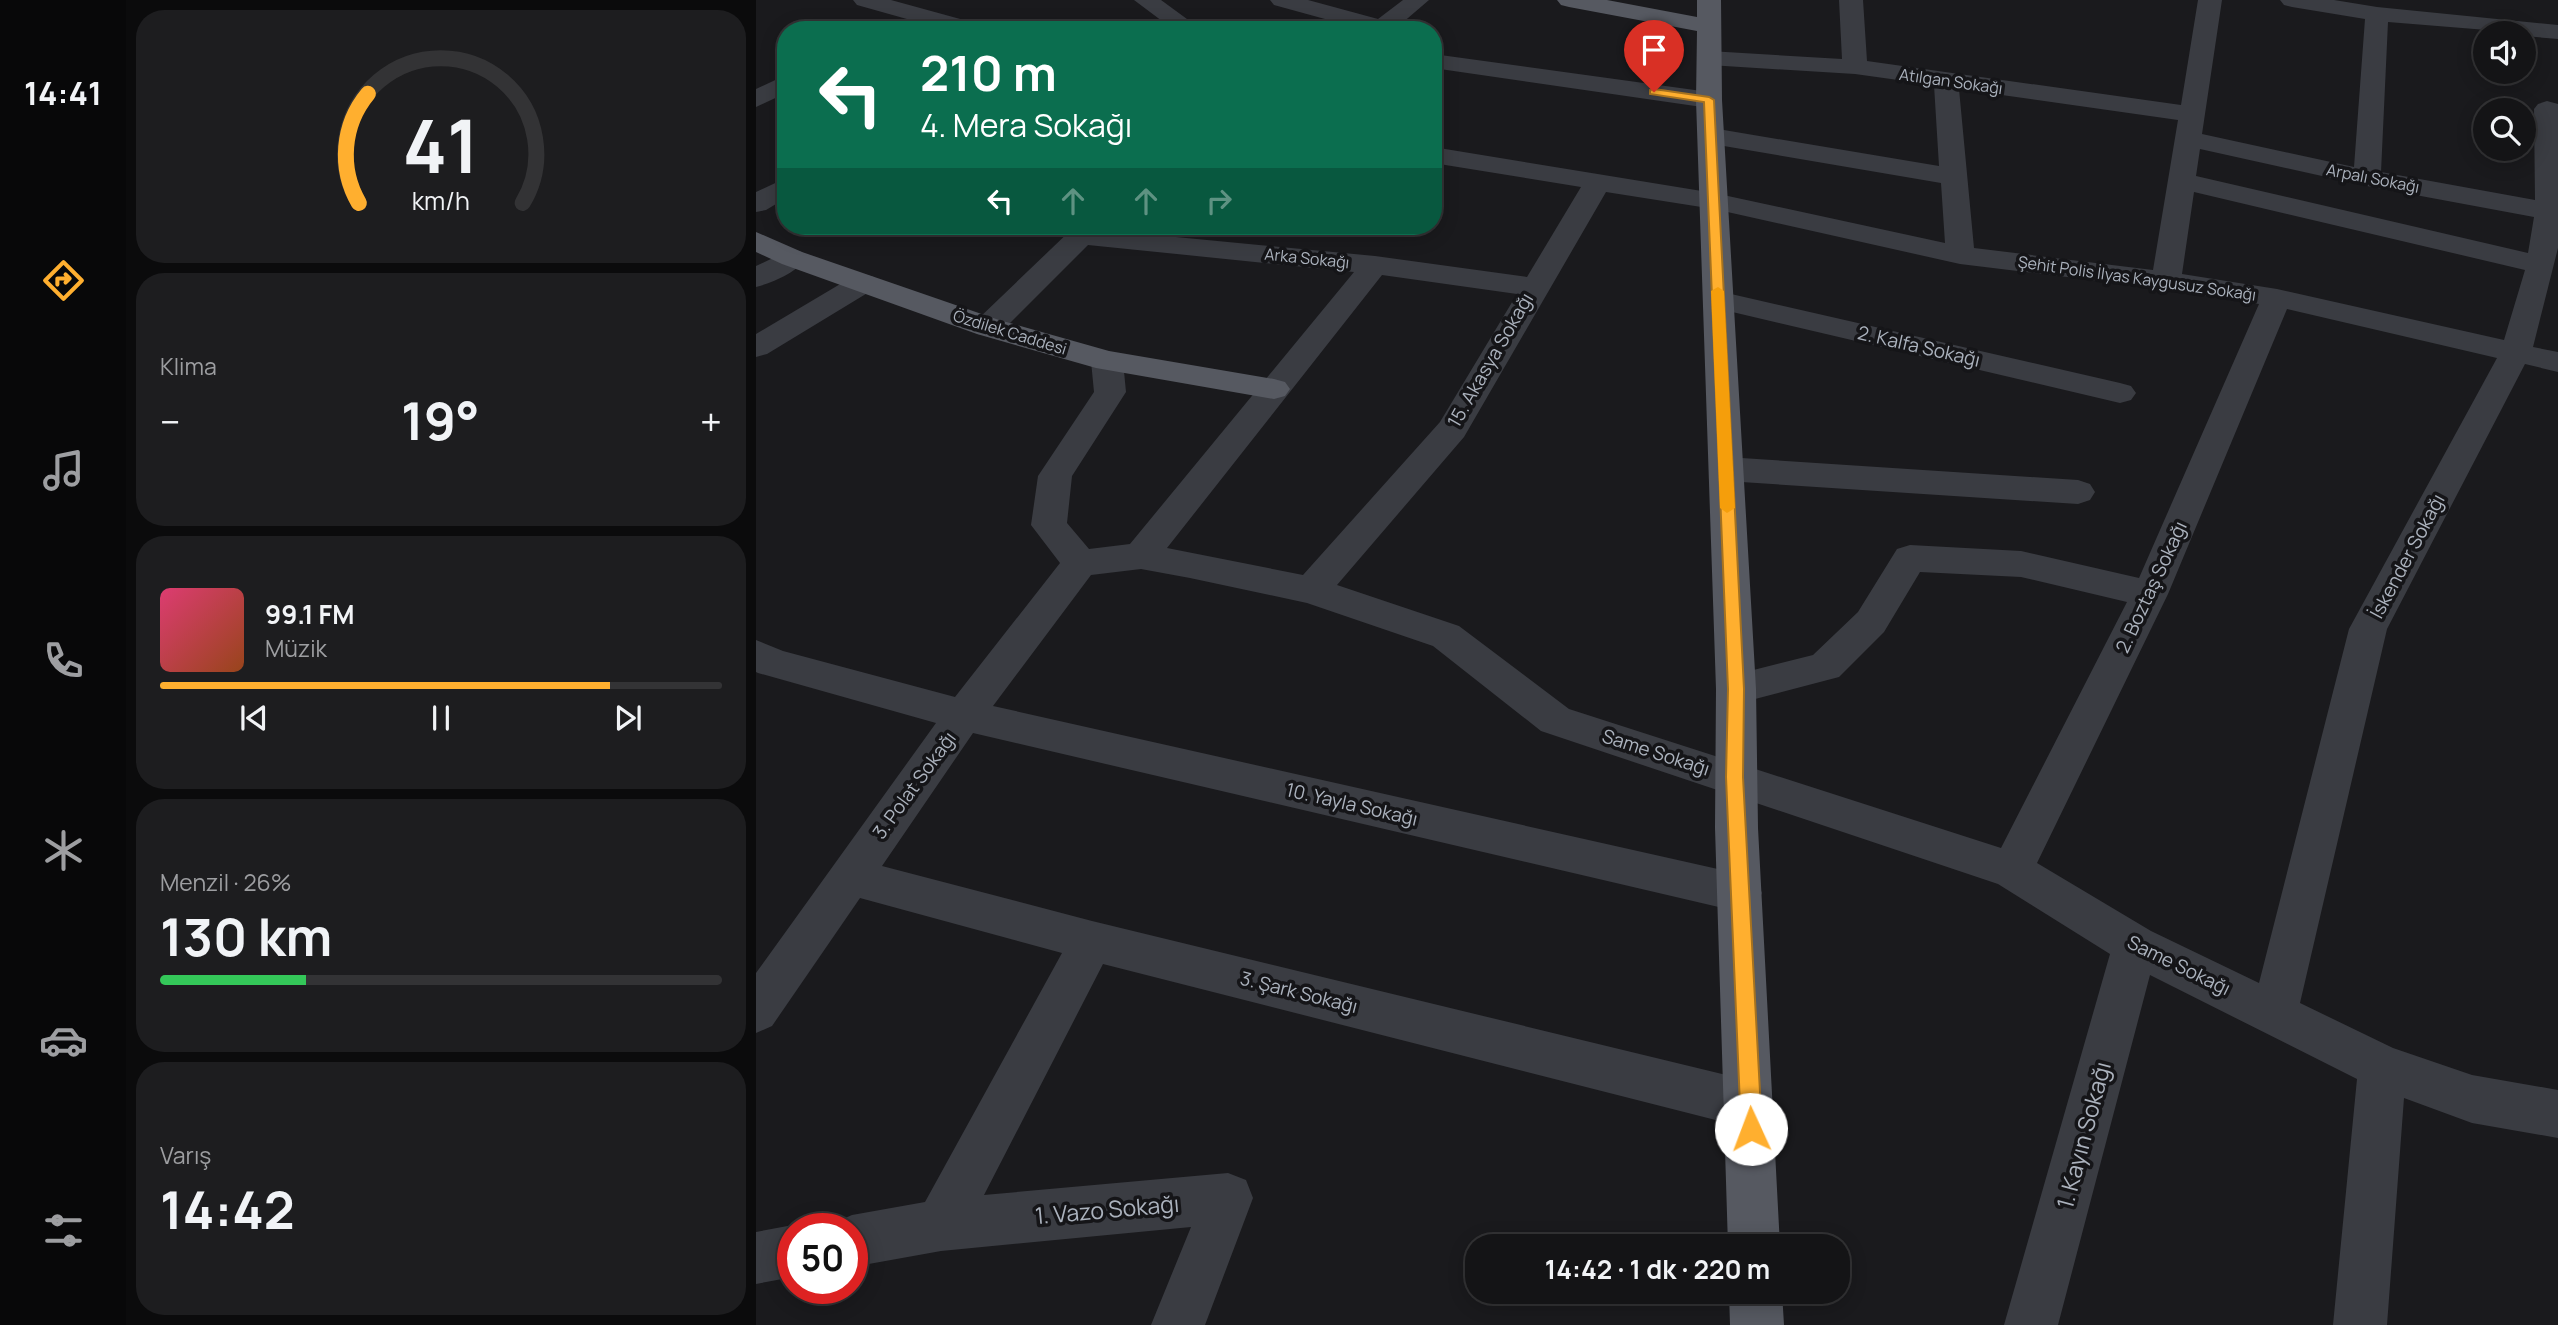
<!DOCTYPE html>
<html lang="tr">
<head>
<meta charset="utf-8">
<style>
  body { margin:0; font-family:Manrope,sans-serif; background:#1d1d1f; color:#f1f3f6; height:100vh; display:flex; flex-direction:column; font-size:26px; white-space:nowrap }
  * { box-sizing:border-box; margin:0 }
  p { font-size:23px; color:#9d9ea1 }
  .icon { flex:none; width:38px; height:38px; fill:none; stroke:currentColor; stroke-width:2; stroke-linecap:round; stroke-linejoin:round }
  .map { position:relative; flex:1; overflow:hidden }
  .details { display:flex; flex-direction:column; gap:10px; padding:10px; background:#0b0b0c; width:630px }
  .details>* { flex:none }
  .banner { position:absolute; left:21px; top:21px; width:665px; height:214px; border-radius:28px; box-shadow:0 4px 18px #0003,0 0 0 2px #333335; background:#0b6e4f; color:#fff; overflow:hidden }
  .fabs { position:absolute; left:1717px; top:21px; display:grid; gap:14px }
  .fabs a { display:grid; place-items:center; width:63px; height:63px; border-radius:50%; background:#141416; box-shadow:0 4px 18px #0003,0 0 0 2px #333335; font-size:35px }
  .speed { position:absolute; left:21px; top:1213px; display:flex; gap:14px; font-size:35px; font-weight:700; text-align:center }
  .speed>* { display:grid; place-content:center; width:91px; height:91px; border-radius:50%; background:#141416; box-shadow:0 4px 18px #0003,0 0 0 2px #333335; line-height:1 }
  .speed .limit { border:10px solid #d22; background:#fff; color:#111 }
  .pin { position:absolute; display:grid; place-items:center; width:60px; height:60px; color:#fff; margin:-72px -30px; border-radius:50% 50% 50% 0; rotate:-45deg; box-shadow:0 0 7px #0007 }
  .pin .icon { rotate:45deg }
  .me { position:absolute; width:77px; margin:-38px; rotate:358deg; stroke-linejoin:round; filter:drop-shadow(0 0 5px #0008) }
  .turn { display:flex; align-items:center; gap:24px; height:147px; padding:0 28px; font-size:32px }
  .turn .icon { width:91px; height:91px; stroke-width:2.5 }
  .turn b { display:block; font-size:49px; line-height:60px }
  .lanes { display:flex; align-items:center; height:66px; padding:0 28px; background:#0003; justify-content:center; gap:35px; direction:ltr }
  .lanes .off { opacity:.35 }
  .big { font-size:52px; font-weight:700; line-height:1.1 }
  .details .tile { flex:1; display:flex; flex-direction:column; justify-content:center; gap:10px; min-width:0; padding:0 24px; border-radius:28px; background:#1d1d1f }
  .details .dial { align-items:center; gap:0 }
  .dial svg { height:182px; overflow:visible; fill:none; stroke:#333335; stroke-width:7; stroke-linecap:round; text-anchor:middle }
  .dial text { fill:#f1f3f6; stroke:none }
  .song { display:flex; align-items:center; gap:21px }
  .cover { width:84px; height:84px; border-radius:10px; background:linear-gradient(135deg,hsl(340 70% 55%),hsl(20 70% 35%)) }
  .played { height:7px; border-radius:4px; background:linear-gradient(90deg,#ffaf2f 80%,#333335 80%) }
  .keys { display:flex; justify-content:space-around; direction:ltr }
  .heat { display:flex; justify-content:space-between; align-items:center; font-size:38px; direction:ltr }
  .charge { height:10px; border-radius:5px; background:linear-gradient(90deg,#34c759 26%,#333335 0) }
  .trip { position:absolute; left:709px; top:1234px; width:385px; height:70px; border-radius:28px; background:#141416; box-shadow:0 4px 18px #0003,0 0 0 2px #333335; font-weight:700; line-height:70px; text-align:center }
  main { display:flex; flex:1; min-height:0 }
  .tabs { display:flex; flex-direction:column; width:126px; justify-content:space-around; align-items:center; background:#080809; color:#9d9ea1 }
  .tabs .icon { width:49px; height:49px }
  .tabs .selected { color:#ffaf2f }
  .tabs b { font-size:32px; color:#f1f3f6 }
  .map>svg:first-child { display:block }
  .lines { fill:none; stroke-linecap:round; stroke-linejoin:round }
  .minor { fill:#3a3c42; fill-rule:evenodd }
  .major { fill:#565961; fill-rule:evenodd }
  .route { fill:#ffaf2f; stroke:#a6721f; stroke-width:2 }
  .slow { fill:#f59e0b }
  .labels { text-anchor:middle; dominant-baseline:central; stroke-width:7; stroke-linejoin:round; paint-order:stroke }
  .far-street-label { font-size:16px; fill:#abb2bd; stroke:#151518 }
  .street-label { font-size:19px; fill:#abb2bd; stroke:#151518 }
  .near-street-label { font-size:23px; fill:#abb2bd; stroke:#151518 }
</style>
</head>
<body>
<main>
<nav class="tabs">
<b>14:41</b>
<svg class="icon selected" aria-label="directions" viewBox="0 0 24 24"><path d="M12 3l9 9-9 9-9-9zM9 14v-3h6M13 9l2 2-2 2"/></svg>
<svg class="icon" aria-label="music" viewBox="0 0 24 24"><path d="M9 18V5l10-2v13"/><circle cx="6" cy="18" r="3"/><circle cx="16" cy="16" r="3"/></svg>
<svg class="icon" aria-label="phone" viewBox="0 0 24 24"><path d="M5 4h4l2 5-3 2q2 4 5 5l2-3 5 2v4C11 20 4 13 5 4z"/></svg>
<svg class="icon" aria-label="climate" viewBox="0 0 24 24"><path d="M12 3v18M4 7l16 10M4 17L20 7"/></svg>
<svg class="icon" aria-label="car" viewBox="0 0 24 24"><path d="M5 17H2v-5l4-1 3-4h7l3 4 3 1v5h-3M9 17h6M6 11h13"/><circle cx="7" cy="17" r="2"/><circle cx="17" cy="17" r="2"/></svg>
<svg class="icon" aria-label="filters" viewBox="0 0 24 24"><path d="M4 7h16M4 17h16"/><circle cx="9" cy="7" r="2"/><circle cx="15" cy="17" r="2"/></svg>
</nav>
<section class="details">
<div class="tile dial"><svg viewBox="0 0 100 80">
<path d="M14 69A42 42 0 1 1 86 69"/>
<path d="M14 69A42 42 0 0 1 18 21" stroke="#ffaf2f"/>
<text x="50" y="56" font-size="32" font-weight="700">41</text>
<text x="50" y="72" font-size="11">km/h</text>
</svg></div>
<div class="tile"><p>Klima</p>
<div class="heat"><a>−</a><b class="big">19°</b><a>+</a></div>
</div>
<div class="tile">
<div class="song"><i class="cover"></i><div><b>99.1 FM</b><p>Müzik</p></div></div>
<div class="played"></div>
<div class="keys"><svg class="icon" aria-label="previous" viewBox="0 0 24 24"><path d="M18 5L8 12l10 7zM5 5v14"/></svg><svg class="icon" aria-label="pause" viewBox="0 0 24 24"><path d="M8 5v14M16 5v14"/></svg><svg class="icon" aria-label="next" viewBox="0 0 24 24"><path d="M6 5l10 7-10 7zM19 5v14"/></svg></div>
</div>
<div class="tile"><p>Menzil · 26%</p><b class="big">130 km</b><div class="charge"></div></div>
<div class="tile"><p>Varış</p><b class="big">14:42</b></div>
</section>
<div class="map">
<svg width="1802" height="1325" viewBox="0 0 1802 1325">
  <rect width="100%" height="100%" fill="#1a1a1d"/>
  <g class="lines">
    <path class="minor" d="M97,0h38l91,25 4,5h-40l-89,-25z
      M378,0h27l41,30h-28z
      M514,0h38l70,19 25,-19h26l-35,30h-29l-91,-25z
      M1083,0h24l4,61 314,44 17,-105h24l-20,134 152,33 11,-148 -73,-12 -8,-2 -4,-5h54l43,7 181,18v14l-34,-3v-3l-136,-11 -7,150 154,28 -1,-91 4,-5 9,-3 11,3v144l-25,99 25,5v20l-33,-8 -138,265 -87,374 93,45 79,27 86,15v48l-86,-15 -68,-25 -17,227h-54l24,-246 -207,-104 -92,350h-54l106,-371 -112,-70 -457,-153 -108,-85 -126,-43 -117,-25 -49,-9 -50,6 -98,131 747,168 16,5 6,14 -6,14 -16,5 -767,-179 -91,133 210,55 659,160 17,7 7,17 -7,17 -17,7 -648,-165 -119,231 244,-22 18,7 7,18 -48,127h-54l40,-98 -250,24 -89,16v-39h-21l3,-5 18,-8 73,-13 137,-249 -202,-55 -88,128 -16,7v-60l180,-250 -178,-50 -2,-1v-32l27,11 172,46 105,-134 -29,-38 7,-49 56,-84 -3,-31 5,-7 11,-3 11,3 5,7 3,31 -54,84 -5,47 22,26 41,-5 224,-272 -266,-27 -89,89 -11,2 -11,-2 -4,-7 4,-7 98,-94h30l-2,4 272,26 152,21 54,-90 -148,-24v-16l281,46 231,50 -4,-60 -229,-39 -9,-2 -4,-6 4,-6 9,-2 227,38 -5,-81 -79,-11 -146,-9 -9,-2 -3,-5 3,-5 9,-2 133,8zM1203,89l219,31 -25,150 -179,-22zM1444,149l167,37 167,31 -6,36 -332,-77zM850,192l108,17 246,55 206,25 93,15 -120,274 -118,-27 -111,-6 -13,4 -39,63 -45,43 -91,23 -6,11 6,11 14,4 103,-27 45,-45 36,-60 101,5 106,25 -126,246 -432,-139 -110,-83 -122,-41 127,-148zM1438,192l331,78 -21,70 -227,-51 -95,-15zM626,275l135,19 -77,128 -137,153 -136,-27zM1531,309l210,49 -148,271 -90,354 -108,-52 -114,-68 131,-269z
      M677,54l276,38 9,3 4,5 -4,5 -9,3 -276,-40z
      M30,75v18l-30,14v-18z
      M30,178v20l-20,12 -10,2v-20z
      M36,249l10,3 5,6c-10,14 -35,25 -51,29v-21z
      M107,274l11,3 4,6 -4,6 -107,65 -11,3v-23l96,-57z
      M962,291l402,92 11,3 5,7 -5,7 -11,3 -413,-97 -4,-6 4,-6z
      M970,457l352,23 12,4 5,8 -5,8 -12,4 -352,-23 -12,-4 -5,-8 5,-8z
      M37,1225l9,3h-9v49l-37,7v-52z"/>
    <path class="major" d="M801,0h50l90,17v-17h24l1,100 34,589 2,139 22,418h-52l-13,-418 1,-139 -20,-589 1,-69 -128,-24 -8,-2z
      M0,232l46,20 197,68 110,31 165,28 11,3 5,7 -5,7 -11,3 -178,-31 -119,-34 -195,-70 -26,-12z
      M973,1292h53l2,33h-54z"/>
  </g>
  <path class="route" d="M898,89l55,8 5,3 30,589 -1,88 19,352 -3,7 -8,3 -7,-3 -3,-7 -15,-352 2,-88 -24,-587 -54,-8v-4z"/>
  <path class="slow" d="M962,287l6,4 11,217 -8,5 -7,-5 -9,-217z"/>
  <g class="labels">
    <g class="far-street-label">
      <text transform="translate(1195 81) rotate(8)">Atılgan Sokağı</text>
      <text transform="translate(1617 178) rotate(11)">Arpalı Sokağı</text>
      <text transform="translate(551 258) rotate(6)">Arka Sokağı</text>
      <text transform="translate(1381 278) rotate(8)">Şehit Polis İlyas Kaygusuz Sokağı</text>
      <text transform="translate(254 332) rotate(17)">Özdilek Caddesi</text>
    </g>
    <g class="street-label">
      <text transform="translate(1163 346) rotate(13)">2. Kalfa Sokağı</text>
      <text transform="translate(734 360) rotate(-60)">15. Akasya Sokağı</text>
      <text transform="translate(1651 556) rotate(-62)">İskender Sokağı</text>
      <text transform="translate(1395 587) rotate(-65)">2. Boztaş Sokağı</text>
      <text transform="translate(900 752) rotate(18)">Same Sokağı</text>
      <text transform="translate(158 785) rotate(-54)">3. Polat Sokağı</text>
      <text transform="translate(596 804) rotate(13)">10. Yayla Sokağı</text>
      <text transform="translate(1423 965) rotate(26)">Same Sokağı</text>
      <text transform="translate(543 992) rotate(14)">3. Şark Sokağı</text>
    </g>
    <g class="near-street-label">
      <text transform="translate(1327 1135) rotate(-75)">1. Kayın Sokağı</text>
      <text transform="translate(351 1209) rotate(-5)">1. Vazo Sokağı</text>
    </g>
  </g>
</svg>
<div class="fabs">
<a><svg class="icon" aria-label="sound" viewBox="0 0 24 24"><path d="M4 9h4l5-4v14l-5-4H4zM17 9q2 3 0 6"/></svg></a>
<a><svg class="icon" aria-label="search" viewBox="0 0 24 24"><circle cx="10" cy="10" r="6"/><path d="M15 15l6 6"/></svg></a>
</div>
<div class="speed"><div class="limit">50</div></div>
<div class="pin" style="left:898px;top:92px;background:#d93025"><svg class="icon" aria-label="arrive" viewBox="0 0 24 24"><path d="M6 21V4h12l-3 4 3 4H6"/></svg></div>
<svg class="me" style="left:995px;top:1129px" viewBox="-20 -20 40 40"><circle r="19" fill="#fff"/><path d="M0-13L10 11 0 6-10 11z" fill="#ffaf2f"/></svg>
<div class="trip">14:42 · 1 dk · 220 m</div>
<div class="banner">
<div class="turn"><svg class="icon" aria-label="left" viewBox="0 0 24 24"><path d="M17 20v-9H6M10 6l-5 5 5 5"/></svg><div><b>210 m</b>4. Mera Sokağı</div></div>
<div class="lanes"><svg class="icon" aria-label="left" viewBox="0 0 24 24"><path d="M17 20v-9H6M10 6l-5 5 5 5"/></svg><svg class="icon off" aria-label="ahead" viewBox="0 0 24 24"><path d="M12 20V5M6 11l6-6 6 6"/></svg><svg class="icon off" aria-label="ahead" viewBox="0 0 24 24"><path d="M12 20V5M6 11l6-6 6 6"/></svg><svg class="icon off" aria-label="right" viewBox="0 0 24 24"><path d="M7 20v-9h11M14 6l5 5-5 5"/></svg></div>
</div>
</div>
</main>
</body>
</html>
